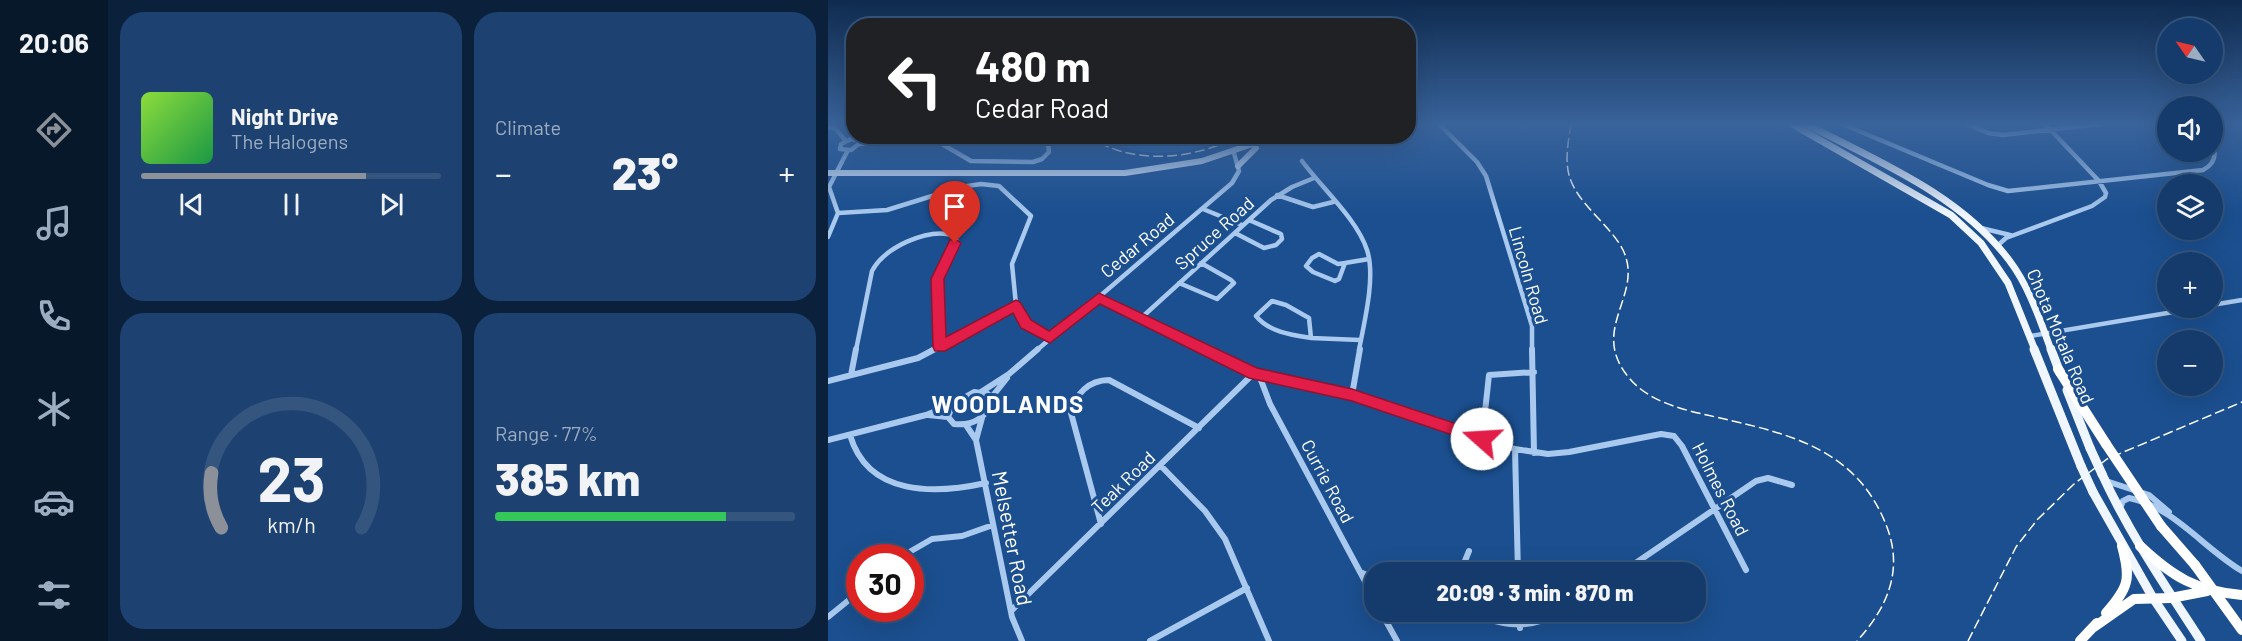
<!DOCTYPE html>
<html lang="en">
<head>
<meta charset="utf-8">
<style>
  body { margin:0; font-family:Barlow,sans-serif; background:#1d4271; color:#f1f3f6; height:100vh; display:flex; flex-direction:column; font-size:22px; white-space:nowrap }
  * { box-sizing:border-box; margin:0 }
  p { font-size:20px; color:#9dadc1 }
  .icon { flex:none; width:33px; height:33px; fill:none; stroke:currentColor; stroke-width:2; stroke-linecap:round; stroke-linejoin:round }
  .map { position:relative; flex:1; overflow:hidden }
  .details { display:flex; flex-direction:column; gap:12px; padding:12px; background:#0b203b; width:720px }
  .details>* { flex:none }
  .hud { position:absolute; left:18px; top:18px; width:570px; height:126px; border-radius:24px; box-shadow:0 6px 24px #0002,0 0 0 2px #33557e; background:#202124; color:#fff; overflow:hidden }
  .needle { width:39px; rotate:304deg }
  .controls { position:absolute; left:1329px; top:18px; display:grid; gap:12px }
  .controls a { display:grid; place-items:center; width:66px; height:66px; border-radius:50%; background:#143b6b; box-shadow:0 6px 24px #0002,0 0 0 2px #33557e; font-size:30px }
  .speed { position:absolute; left:18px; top:544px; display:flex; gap:12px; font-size:30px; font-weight:700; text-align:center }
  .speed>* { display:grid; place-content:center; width:78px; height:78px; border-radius:50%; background:#143b6b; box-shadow:0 6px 24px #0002,0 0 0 2px #33557e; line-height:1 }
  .speed .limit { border:9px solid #d22; background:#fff; color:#111 }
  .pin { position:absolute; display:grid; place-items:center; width:51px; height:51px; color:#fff; margin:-62px -26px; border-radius:50% 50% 50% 0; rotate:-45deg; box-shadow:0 0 6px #0007 }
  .pin .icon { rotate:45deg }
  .me { position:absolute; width:66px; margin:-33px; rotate:289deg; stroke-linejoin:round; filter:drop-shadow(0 0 4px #0008) }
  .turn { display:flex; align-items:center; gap:21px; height:126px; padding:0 30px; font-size:27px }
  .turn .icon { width:78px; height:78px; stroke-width:2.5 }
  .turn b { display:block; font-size:42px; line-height:51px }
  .big { font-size:45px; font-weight:800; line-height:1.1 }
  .details .widget { flex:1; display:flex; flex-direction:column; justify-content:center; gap:9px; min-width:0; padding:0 21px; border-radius:24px; background:#1d4271 }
  .details .dial { align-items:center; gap:0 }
  .dial svg { height:156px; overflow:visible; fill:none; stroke:#33557e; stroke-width:7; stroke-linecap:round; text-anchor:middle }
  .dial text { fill:#f1f3f6; stroke:none }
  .song { display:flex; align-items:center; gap:18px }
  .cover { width:72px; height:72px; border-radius:9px; background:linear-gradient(135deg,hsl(90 70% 55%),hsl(140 70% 35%)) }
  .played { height:6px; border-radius:3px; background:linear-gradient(90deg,#8c9099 75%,#33557e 75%) }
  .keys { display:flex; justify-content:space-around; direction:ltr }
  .heat { display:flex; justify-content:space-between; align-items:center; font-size:33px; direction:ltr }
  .charge { height:9px; border-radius:4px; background:linear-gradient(90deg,#34c759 77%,#33557e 0) }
  .details .tiles { flex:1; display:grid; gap:12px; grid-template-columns:repeat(2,1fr) }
  .trip { position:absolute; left:536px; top:562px; width:342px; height:60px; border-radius:24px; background:#143b6b; box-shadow:0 6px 24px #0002,0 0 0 2px #33557e; font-weight:800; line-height:60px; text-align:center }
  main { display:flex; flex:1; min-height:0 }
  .tab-bar { display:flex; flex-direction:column; width:108px; justify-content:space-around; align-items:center; background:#08182b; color:#9dadc1 }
  .tab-bar .icon { width:42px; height:42px }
  .tab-bar .active { color:#8c9099 }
  .tab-bar b { font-size:27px; color:#f1f3f6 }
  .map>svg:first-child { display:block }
  .green { fill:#2461a8 }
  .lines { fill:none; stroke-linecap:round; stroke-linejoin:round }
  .minor-far1 { stroke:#a9c9ee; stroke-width:4.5 }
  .minor { stroke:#a9c9ee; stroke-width:6 }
  .secondary { stroke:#d6e6fa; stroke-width:6 }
  .primary-far1 { stroke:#f0f6ff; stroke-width:7 }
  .primary { stroke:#f0f6ff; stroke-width:9 }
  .motorway { stroke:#fff; stroke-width:10 }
  .rail { stroke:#fff; stroke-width:1.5; stroke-dasharray:10 4; stroke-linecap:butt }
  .primary-bridge { stroke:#f0f6ff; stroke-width:9 }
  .motorway-bridge { stroke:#fff; stroke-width:10 }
  .route { fill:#e11d48; stroke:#92132f; stroke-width:1.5 }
  .labels { text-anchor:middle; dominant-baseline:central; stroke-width:6; stroke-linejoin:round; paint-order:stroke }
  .street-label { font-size:18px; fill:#fff; stroke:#1b4f8f }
  .near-street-label { font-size:21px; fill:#fff; stroke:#1b4f8f }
  .district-label { font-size:24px; font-weight:bold; letter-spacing:1.5px; fill:#fff; stroke:#1b4f8f }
</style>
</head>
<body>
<main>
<nav class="tab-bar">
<b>20:06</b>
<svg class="icon active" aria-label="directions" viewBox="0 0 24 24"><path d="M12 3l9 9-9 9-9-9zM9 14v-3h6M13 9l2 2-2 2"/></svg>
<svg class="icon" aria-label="music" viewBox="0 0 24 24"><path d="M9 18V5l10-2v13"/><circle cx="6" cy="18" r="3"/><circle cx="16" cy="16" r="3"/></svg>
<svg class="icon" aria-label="phone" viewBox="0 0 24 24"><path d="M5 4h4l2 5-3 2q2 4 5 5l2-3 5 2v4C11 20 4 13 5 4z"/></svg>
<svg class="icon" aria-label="climate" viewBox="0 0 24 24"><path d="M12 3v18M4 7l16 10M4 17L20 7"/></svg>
<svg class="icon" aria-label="car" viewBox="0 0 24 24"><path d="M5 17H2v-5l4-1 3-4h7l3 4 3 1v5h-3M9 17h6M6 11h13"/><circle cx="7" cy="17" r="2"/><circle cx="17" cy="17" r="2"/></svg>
<svg class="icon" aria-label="filters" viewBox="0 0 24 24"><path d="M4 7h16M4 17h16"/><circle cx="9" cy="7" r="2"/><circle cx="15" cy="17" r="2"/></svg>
</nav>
<section class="details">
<div class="tiles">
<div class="widget">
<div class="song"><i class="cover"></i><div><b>Night Drive</b><p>The Halogens</p></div></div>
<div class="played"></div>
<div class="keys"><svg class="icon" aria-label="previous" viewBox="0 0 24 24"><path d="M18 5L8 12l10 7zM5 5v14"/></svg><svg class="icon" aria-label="pause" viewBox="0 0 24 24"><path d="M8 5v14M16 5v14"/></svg><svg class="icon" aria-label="next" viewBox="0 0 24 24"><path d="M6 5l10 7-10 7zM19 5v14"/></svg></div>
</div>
<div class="widget"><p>Climate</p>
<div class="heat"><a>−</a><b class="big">23°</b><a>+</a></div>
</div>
<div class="widget dial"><svg viewBox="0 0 100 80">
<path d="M14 69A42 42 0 1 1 86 69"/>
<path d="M14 69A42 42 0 0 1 9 41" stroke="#8c9099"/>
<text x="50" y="56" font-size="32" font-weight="700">23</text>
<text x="50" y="72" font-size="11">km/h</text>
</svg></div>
<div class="widget"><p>Range · 77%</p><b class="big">385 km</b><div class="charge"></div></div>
</div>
</section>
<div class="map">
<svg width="1414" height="641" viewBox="0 0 1414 641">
  <rect width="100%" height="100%" fill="#1b4f8f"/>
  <path class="green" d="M274,137h127c-39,18 -90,24 -127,0z"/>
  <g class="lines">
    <path class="minor-far1" d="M611,124l38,38 9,14 46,150v24
      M1014,124l146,61 20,6 195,-21c12,-6 14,-16 9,-28
      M1139,124l21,9 15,2 98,-11
      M0,127l7,1 11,13
      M23,139l7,1 1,4 -8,6 -11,-1 1,-5z
      M31,144l34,-4h42l36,21 62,1 9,-3 7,-7 -1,-8 -6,-8
      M474,161c19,26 55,58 65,89 9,27 -3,73 -8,100
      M449,195l36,12 20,-5
      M375,209l39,16
      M10,213l49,-3 74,-23 20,-3 18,2 32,30 -19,48 4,41 10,19 24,14
      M1153,228l29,7
      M407,233l29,15 12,-3 6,-6 -1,-5 -32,-14
      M0,237l10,-24 -9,-26 19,-37
      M1169,246l9,-8 86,-32 13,-9 1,-4 -7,-12 -54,-57
      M491,254l19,10 7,-1 -6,16 -4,2 -22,-9 -7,-6 6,-8z
      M517,263l24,-4
      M351,283l38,16 17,-16 -3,-3 -30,-17
      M271,298l108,52
      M444,301l14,4 23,13 2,20c-20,-3 -42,-6 -55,-22z
      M1384,305l30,-5
      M312,319l131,-119 21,-13 22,-9
      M1202,336l167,-28
      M483,338l49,2
      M28,350l16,-79c13,-24 55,-43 81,-36l3,5 -18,39 2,68
      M104,350l84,-45
      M209,350l195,-167 7,-12 -5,-18"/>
    <path class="minor" d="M376,349l50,24 98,22 163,54 33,5 21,-2 92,-18 13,2 8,10 64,124
      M704,349l2,104
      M23,375l5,-26
      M431,375l11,29 104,194
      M0,381l90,-23 17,-9
      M146,392l14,2 3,4c-2,20 -19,28 -37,26l-6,-7 5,-13z
      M153,392l28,-18 29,-25
      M524,395l8,-46
      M163,398l16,-20
      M100,415l20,2
      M138,425l10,15 36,177 10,24
      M22,435c18,62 86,59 136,48
      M654,439l7,-64 45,-3
      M0,440l98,-25 27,-11
      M148,440l6,-22
      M687,449l3,124
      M333,466l44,45 20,28 44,102
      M1278,481l43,14 20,17
      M1292,508l3,-7 6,-3c45,9 74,50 113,73
      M273,524l-30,-111c4,-19 18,-33 38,-33l90,48
      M71,558l33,-19 30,-3 31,-11
      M532,572l14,6
      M632,573l9,-22
      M793,573l135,-92 12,-3 24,7
      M184,610l242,-237
      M553,612l16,29
      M639,612c39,14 58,19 96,0
      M691,612l1,16
      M0,617l32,-26
      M322,641l97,-53"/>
    <path class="secondary" d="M410,166l18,-18
      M0,173h297l77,-12 74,-25"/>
    <path class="primary-far1" d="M964,124l159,91 30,28 27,40 27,67
      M978,124c71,37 153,70 203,136 20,26 31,60 42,90"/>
    <path class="primary" d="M1206,349l47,117
      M1223,349l9,24
      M1239,390l23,58
      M1274,474c27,59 64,113 99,167
      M1265,492l60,106 29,43"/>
    <path class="motorway" d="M1230,369l48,75
      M1333,526l34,39
      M1312,546c33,31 56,45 102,49
      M1278,613c23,-26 25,-34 16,-67
      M1266,627l40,-28 37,-1 36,-7
      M1252,641l17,-18"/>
    <path class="rail" d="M743,124c-8,47 -6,59 27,94 9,10 19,20 25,32 22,46 -36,79 7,129 19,22 50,30 77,36 78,18 151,31 181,115 15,43 -2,79 -31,111
      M259,136c49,31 104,23 155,0
      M1140,641l48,-94 21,-27 37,-36 33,-25 135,-57"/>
    <path class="primary-bridge" d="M1262,448l12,26
      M1253,466l12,26"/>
    <path class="motorway-bridge" d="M1278,444l55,82
      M1367,565l47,65"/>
  </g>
  <linearGradient id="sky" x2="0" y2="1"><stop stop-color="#0f2b4f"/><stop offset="0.58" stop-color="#39639b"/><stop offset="1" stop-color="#39639b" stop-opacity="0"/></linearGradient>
  <rect width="1414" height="214" fill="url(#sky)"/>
  <path class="route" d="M127,239l6,4 -17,36 2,58 70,-37 4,2 11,18 18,11 50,-38 158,75 95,21 135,45 3,5 -3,4 -5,2 -130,-44 -103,-23 -149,-74 -50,39 -29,-15 -8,-15 -68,38h-10l-2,-4 -2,-68 19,-39z"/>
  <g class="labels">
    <g class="street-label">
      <text transform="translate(386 233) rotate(-42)">Spruce Road</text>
      <text transform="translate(309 245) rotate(-40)">Cedar Road</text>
      <text transform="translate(701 275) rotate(74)">Lincoln Road</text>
      <text transform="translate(1233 336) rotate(67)">Chota Motala Road</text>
      <text transform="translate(500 481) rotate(62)">Currie Road</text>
      <text transform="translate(295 482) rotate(-44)">Teak Road</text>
      <text transform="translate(893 489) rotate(63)">Holmes Road</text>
    </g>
    <g class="near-street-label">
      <text transform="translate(185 538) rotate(79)">Melsetter Road</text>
    </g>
    <g class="district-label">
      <text x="180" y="403">WOODLANDS</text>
    </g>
  </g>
</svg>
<div class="controls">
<a><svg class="needle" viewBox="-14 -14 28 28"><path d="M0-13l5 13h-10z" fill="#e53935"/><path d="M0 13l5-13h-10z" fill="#9dadc1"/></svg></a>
<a><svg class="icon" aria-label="sound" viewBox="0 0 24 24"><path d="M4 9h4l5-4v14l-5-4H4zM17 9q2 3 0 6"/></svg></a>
<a><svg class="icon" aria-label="layers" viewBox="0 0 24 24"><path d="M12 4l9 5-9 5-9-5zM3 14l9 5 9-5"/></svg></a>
<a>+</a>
<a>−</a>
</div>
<div class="speed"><div class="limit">30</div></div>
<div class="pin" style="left:127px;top:243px;background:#d93025"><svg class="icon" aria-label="arrive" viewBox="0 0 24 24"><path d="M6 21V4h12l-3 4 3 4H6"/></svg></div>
<svg class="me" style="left:654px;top:439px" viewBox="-20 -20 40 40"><circle r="19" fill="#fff"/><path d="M0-13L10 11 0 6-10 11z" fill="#e11d48"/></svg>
<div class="trip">20:09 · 3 min · 870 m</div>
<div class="hud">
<div class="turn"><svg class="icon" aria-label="left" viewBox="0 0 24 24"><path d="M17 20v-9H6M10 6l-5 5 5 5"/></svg><div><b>480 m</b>Cedar Road</div></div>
</div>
</div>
</main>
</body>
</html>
